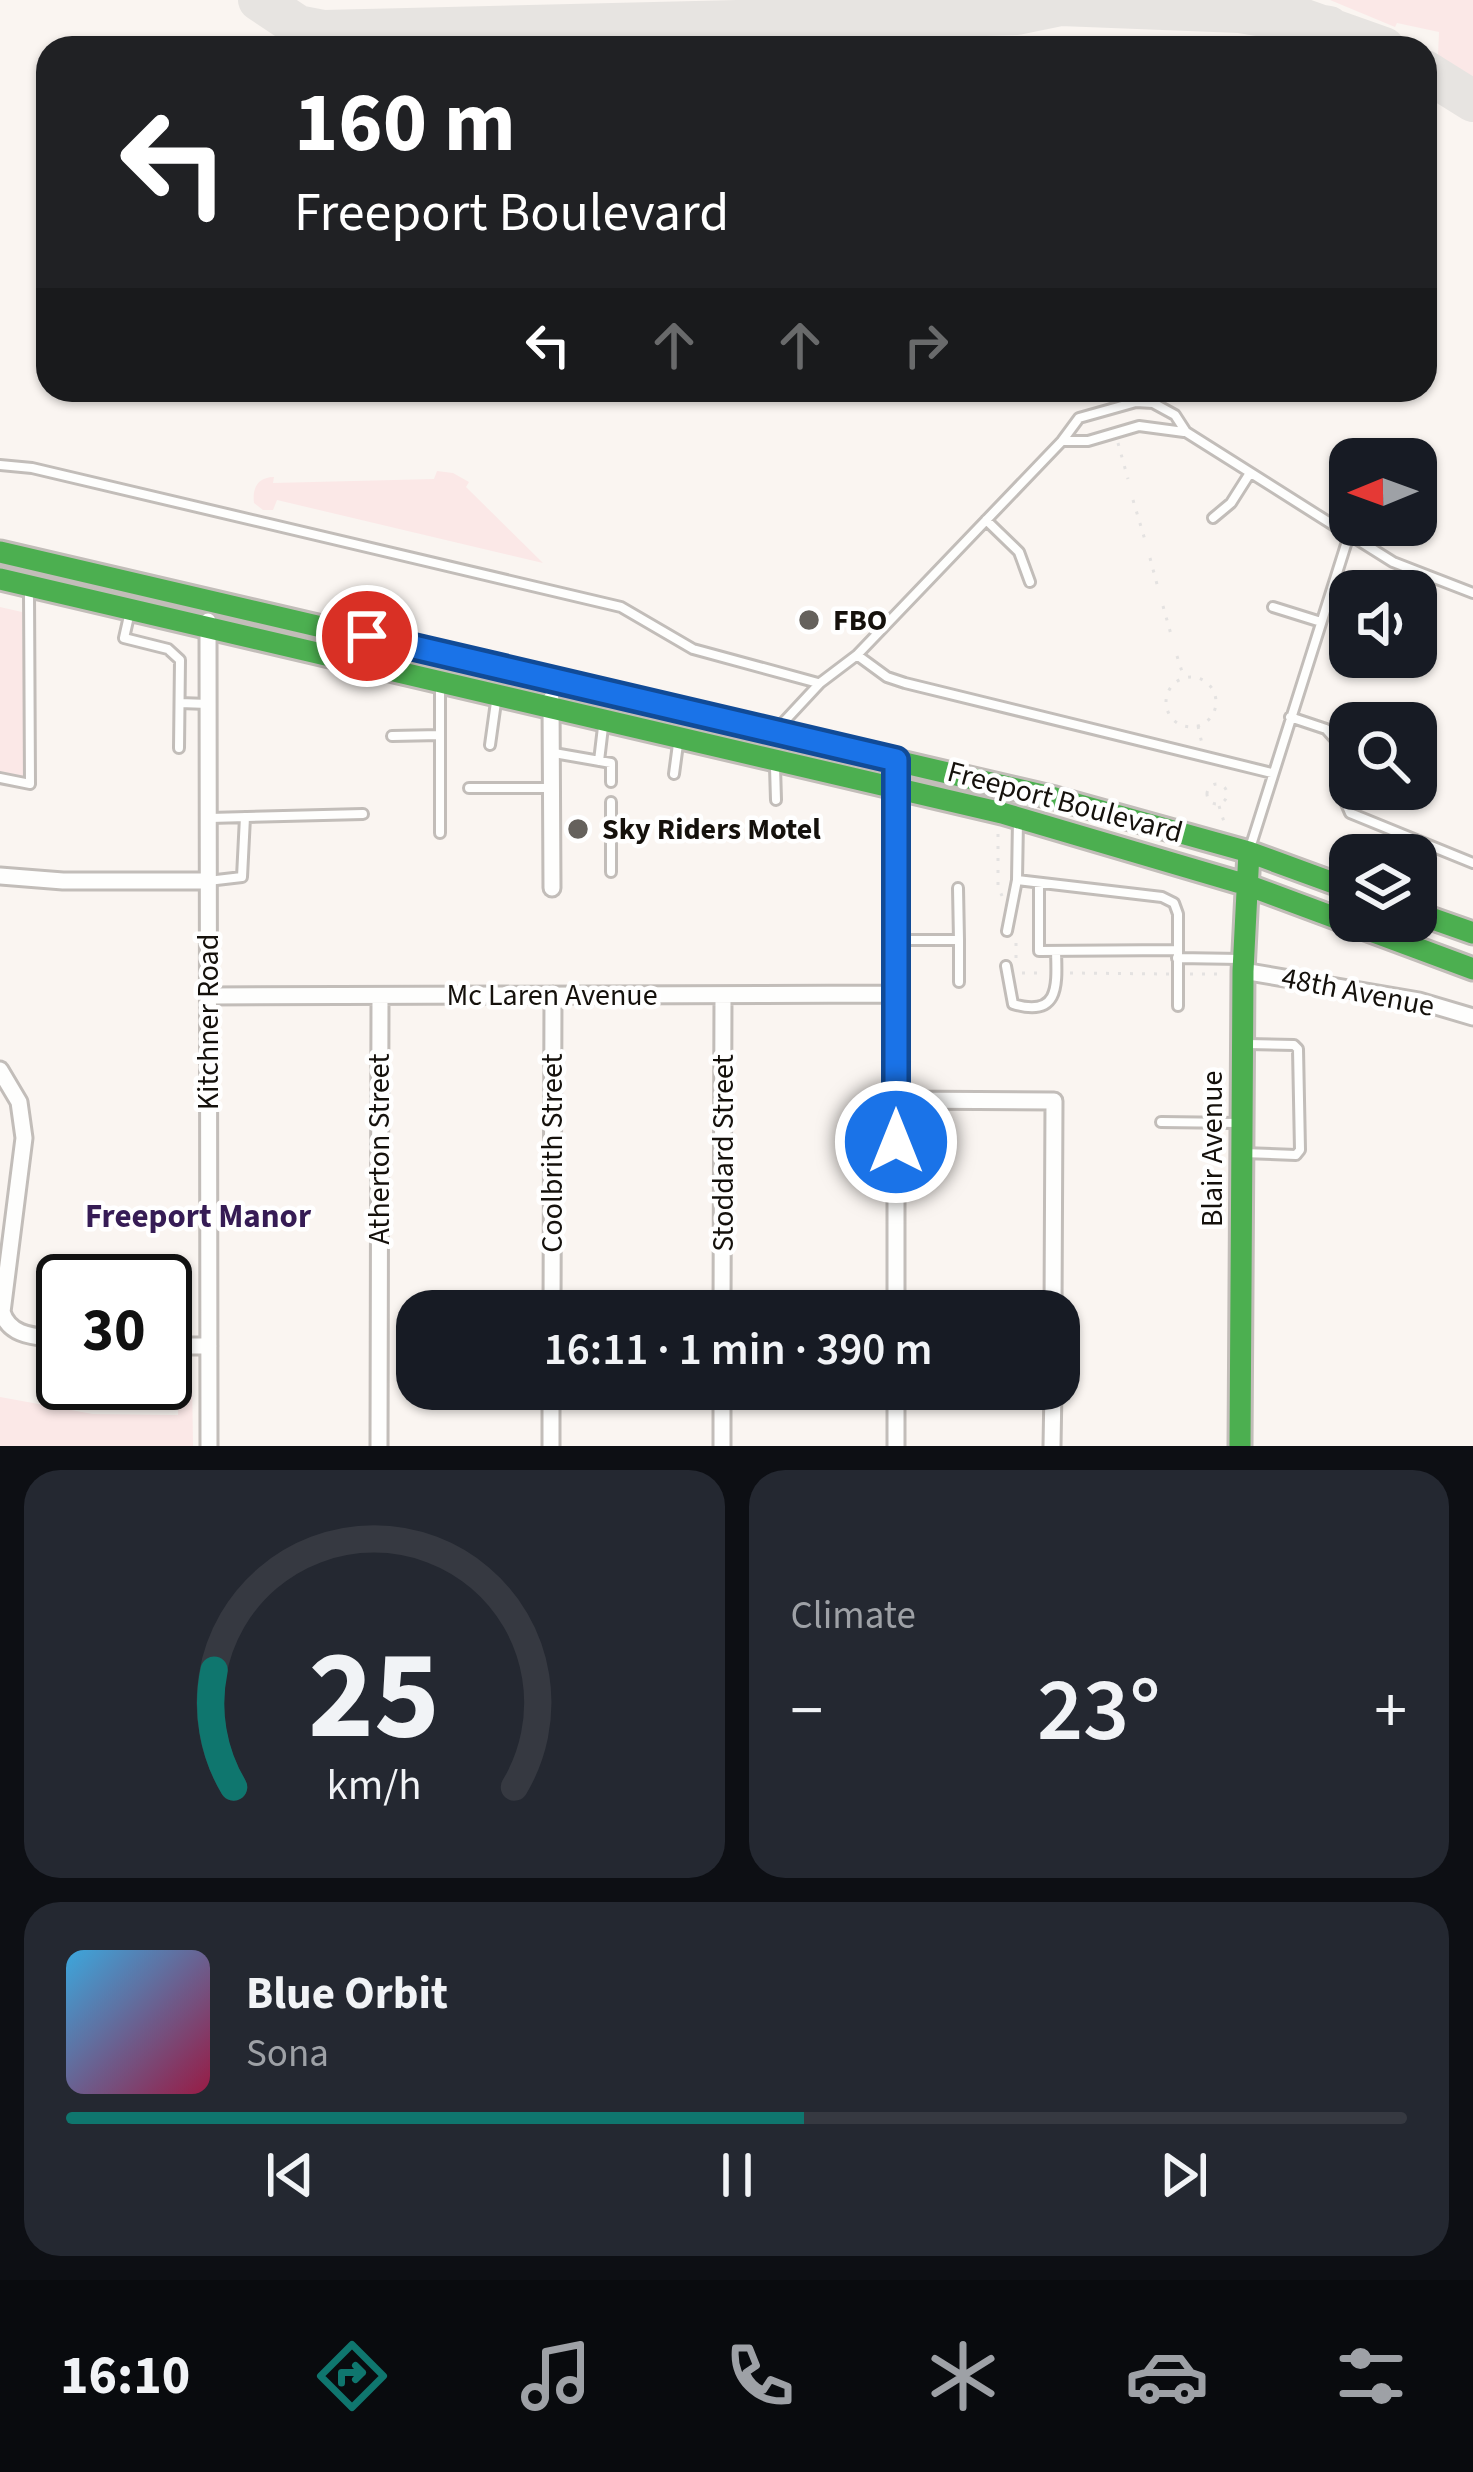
<!DOCTYPE html>
<html lang="en">
<head>
<meta charset="utf-8">
<style>
  body { margin:0; font-family:"Source Sans 3",sans-serif; background:#242831; color:#f1f3f6; height:100vh; display:flex; flex-direction:column; font-size:45px; white-space:nowrap }
  * { box-sizing:border-box; margin:0 }
  p { font-size:39px; color:#9ea1a6 }
  .icon { flex:none; width:66px; height:66px; fill:none; stroke:currentColor; stroke-width:2; stroke-linecap:round; stroke-linejoin:round }
  .map { position:relative; height:1446px; overflow:hidden }
  .drawer { display:flex; flex-direction:column; gap:24px; padding:24px; background:#0d0f14; flex:1 }
  .drawer>* { flex:none }
  .banner { position:absolute; left:36px; top:36px; width:1401px; height:366px; border-radius:36px; box-shadow:0 3px 9px #0004; background:#202124; color:#fff; overflow:hidden }
  .needle { width:78px; rotate:269deg }
  .buttons { position:absolute; left:1329px; top:438px; display:grid; gap:24px }
  .buttons a { display:grid; place-items:center; width:108px; height:108px; border-radius:24px; background:#171b24; box-shadow:0 3px 9px #0004; font-size:60px }
  .speed { position:absolute; left:36px; top:1254px; display:flex; gap:24px; font-size:60px; font-weight:700; text-align:center }
  .speed>* { display:grid; place-content:center; width:156px; height:156px; border-radius:50%; background:#171b24; box-shadow:0 3px 9px #0004; line-height:1 }
  .speed .limit { border:6px solid #111; border-radius:18px; background:#fff; color:#111 }
  .pin { position:absolute; display:grid; place-items:center; width:102px; height:102px; color:#fff; margin:-51px; border:6px solid #fff; border-radius:50%; box-shadow:0 3px 12px #0007 }
  .me { position:absolute; width:132px; margin:-66px; rotate:0deg; stroke-linejoin:round; filter:drop-shadow(0 0 9px #0008) }
  .turn { display:flex; align-items:center; gap:42px; height:252px; padding:0 60px; font-size:54px }
  .turn .icon { width:156px; height:156px; stroke-width:2.5 }
  .turn b { display:block; font-size:84px; line-height:102px }
  .lanes { display:flex; align-items:center; height:114px; padding:0 60px; background:#0003; justify-content:center; gap:60px; direction:ltr }
  .lanes .off { opacity:.35 }
  .big { font-size:90px; font-weight:600; line-height:1.1 }
  .drawer .widget { flex:1; display:flex; flex-direction:column; justify-content:center; gap:18px; min-width:0; padding:0 42px; border-radius:36px; background:#242831 }
  .drawer .dial { align-items:center; gap:0 }
  .dial svg { height:312px; overflow:visible; fill:none; stroke:#363941; stroke-width:7; stroke-linecap:round; text-anchor:middle }
  .dial text { fill:#f1f3f6; stroke:none }
  .song { display:flex; align-items:center; gap:36px }
  .cover { width:144px; height:144px; border-radius:18px; background:linear-gradient(135deg,hsl(200 70% 55%),hsl(340 70% 35%)) }
  .played { height:12px; border-radius:6px; background:linear-gradient(90deg,#0f766e 55%,#363941 55%) }
  .keys { display:flex; justify-content:space-around; direction:ltr }
  .heat { display:flex; justify-content:space-between; align-items:center; font-size:66px; direction:ltr }
  .drawer .tiles { flex:1; display:grid; gap:24px; grid-template-columns:1fr 1fr }
  .widget:last-child { grid-column:span 2 }
  .trip { position:absolute; left:396px; top:1290px; width:684px; height:120px; border-radius:36px; background:#171b24; box-shadow:0 3px 9px #0004; font-weight:600; line-height:120px; text-align:center }
  .tabs { display:flex; height:192px; justify-content:space-around; align-items:center; background:#090b0e; color:#9ea1a6 }
  .tabs .icon { width:84px; height:84px }
  .tabs .current { color:#0f766e }
  .tabs b { font-size:54px; color:#f1f3f6 }
  .map>svg:first-child { display:block }
  .green { fill:#fbe8e7 }
  .lines { fill:none; stroke-linecap:round; stroke-linejoin:round }
  .taxiway { stroke:#e7e4e1; stroke-width:42 }
  .lane-casing { stroke:#c2bdb9; stroke-width:14 }
  .street-casing { stroke:#c2bdb9; stroke-width:21 }
  .fast-casing { stroke:#c2bdb9; stroke-width:27 }
  .path { stroke:#e4e2e1; stroke-width:3; stroke-dasharray:3 9; stroke-linecap:butt }
  .lane { stroke:#fefefd; stroke-width:8 }
  .street { stroke:#fefefd; stroke-width:15 }
  .fast { stroke:#4caf50; stroke-width:21 }
  .route-casing { stroke:#114b97; stroke-width:30 }
  .route { stroke:#1a73e8; stroke-width:21 }
  .poi-dot { fill:#65615c; stroke:#fff; stroke-width:4.5 }
  .labels { text-anchor:middle; dominant-baseline:central; stroke-width:9; stroke-linejoin:round; paint-order:stroke }
  .poi-label { font-size:30px; font-weight:bold; fill:#15110c; stroke:#fff; text-anchor:start }
  .street-label { font-size:30px; fill:#15110c; stroke:#fff }
  .neighbourhood-label { font-size:33px; font-weight:bold; fill:#361c55; stroke:#fff }
</style>
</head>
<body>
<div class="map">
<svg width="1473" height="1446" viewBox="0 0 1473 1446">
  <rect width="100%" height="100%" fill="#faf5f1"/>
  <path class="green" d="M1330,0h143v77l-35,-22 1,-23 -42,-9 -2,4z
    M437,471l16,2 16,9 -3,5 77,76 -266,-63 -4,10h-10l-9,-7c-2,-15 4,-26 20,-26l-1,6 161,-4z
    M0,607l22,5 4,169 -26,-6z
    M179,1363l11,6 2,10 1,67h-193v-49l93,17 85,1z"/>
  <g class="lines">
    <path class="taxiway" d="M259,0l39,26 26,5 661,-16 32,-1 44,-9 179,7 89,15
      M1302,19l82,29
      M1425,71l48,30"/>
    <g class="lane-casing">
      <path id="lane" d="M1064,441h24l51,-15 45,6
        M0,465l32,3 589,139 72,42 125,34
        M1213,518l18,-15 19,-30
        M986,520l33,32 11,30
        M1350,535l43,27 80,31
        M1273,607l48,15
        M129,616l-5,22 44,11 12,11 -1,88
        M857,655l30,22 18,6 367,90
        M180,703l28,1
        M1290,717l36,12 17,19 1,51 6,14 123,50
        M780,726l40,-43 37,-28 205,-214 17,-23 57,-16 17,1 22,12 11,17 163,103 -98,310
        M392,736l48,-1
        M490,745l6,-43
        M554,753l57,10v19
        M599,761l4,-34
        M775,767l1,33
        M674,774l4,-30
        M0,778l30,6 -1,-191
        M469,788h81
        M210,818l153,-4
        M1018,820l-1,60 145,17 12,6 4,11v92
        M440,833v-148
        M611,872v-70
        M208,881l34,-4 3,-60
        M1039,883v68l138,-1
        M958,888l1,52
        M1007,931l10,-51
        M898,940h61v42
        M1177,958l64,1
        M1006,966l7,38c47,14 44,-19 43,-53
        M1161,1122l77,1
        M1243,1153l53,2 4,-5 -2,-101 -4,-4 -47,-1
        M166,1348v44"/>
    </g>
    <g class="street-casing">
      <path id="street" d="M208,621l1,825
        M551,699l1,189
        M0,876l63,5h145
        M1243,971l176,30 54,16
        M208,996l688,-2
        M0,1070l19,32 5,36 -22,174c8,26 36,24 61,28
        M896,1100l158,1 -1,210
        M552,1311l1,-316
        M722,1311l1,-316
        M896,1311v-531
        M165,1346h44
        M379,1446l1,-450
        M551,1446v-57
        M722,1446v-57
        M896,1446v-57
        M1052,1446l1,-57"/>
    </g>
    <g class="fast-casing">
      <path id="fast" d="M0,552l1055,246 194,54 101,37
        M0,579l1002,234 245,72 226,84
        M1416,913l57,20
        M1240,1446l3,-475 6,-119"/>
    </g>
    <path class="path" d="M1118,443l10,36
      M1133,500l12,40
      M1150,558l8,30
      M1163,606l9,32
      M1177,656l7,22
      M1166 702a25 25 0 1 1 50 0a25 25 0 1 1-50 0Z
      M1198,726l4,18
      M1207 794a10 10 0 1 1 20 0a10 10 0 1 1-20 0Z
      M1219,806l6,19
      M998,834v52l4,10
      M1016,958v-21
      M1022,973h21
      M1070,973l99,1
      M1190,974h33"/>
    <use href="#lane" class="lane"/>
    <use href="#street" class="street"/>
    <use href="#fast" class="fast"/>
  </g>
  <g class="lines">
    <g class="route-casing">
      <path id="route" d="M367,636l529,124v382"/>
    </g>
    <use href="#route" class="route"/>
  </g>
  <g class="poi-dot">
    <circle cx="809" cy="620" r="12"/>
    <circle cx="578" cy="829" r="12"/>
  </g>
  <g class="labels">
    <g class="poi-label">
      <text x="833" y="620">FBO</text>
      <text x="602" y="829">Sky Riders Motel</text>
    </g>
    <g class="street-label">
      <text transform="translate(1065 802) rotate(15)">Freeport Boulevard</text>
      <text transform="translate(1358 992) rotate(11)">48th Avenue</text>
      <text x="552" y="995">Mc Laren Avenue</text>
      <text transform="translate(208 1022) rotate(-90)">Kitchner Road</text>
      <text transform="translate(379 1149) rotate(-90)">Atherton Street</text>
      <text transform="translate(1212 1149) rotate(-90)">Blair Avenue</text>
      <text transform="translate(552 1153) rotate(-90)">Coolbrith Street</text>
      <text transform="translate(723 1153) rotate(-90)">Stoddard Street</text>
    </g>
    <g class="neighbourhood-label">
      <text x="198" y="1216">Freeport Manor</text>
    </g>
  </g>
</svg>
<div class="buttons">
<a><svg class="needle" viewBox="-14 -14 28 28"><path d="M0-13l5 13h-10z" fill="#e53935"/><path d="M0 13l5-13h-10z" fill="#9ea1a6"/></svg></a>
<a><svg class="icon" aria-label="sound" viewBox="0 0 24 24"><path d="M4 9h4l5-4v14l-5-4H4zM17 9q2 3 0 6"/></svg></a>
<a><svg class="icon" aria-label="search" viewBox="0 0 24 24"><circle cx="10" cy="10" r="6"/><path d="M15 15l6 6"/></svg></a>
<a><svg class="icon" aria-label="layers" viewBox="0 0 24 24"><path d="M12 4l9 5-9 5-9-5zM3 14l9 5 9-5"/></svg></a>
</div>
<div class="speed"><div class="limit">30</div></div>
<div class="pin" style="left:367px;top:636px;background:#d93025"><svg class="icon" aria-label="arrive" viewBox="0 0 24 24"><path d="M6 21V4h12l-3 4 3 4H6"/></svg></div>
<svg class="me" style="left:896px;top:1142px" viewBox="-20 -20 40 40"><circle r="17" fill="#1a73e8" stroke="#fff" stroke-width="3"/><path d="M0-11L8 9 0 5-8 9z" fill="#fff"/></svg>
<div class="trip">16:11 · 1 min · 390 m</div>
<div class="banner">
<div class="turn"><svg class="icon" aria-label="left" viewBox="0 0 24 24"><path d="M17 20v-9H6M10 6l-5 5 5 5"/></svg><div><b>160 m</b>Freeport Boulevard</div></div>
<div class="lanes"><svg class="icon" aria-label="left" viewBox="0 0 24 24"><path d="M17 20v-9H6M10 6l-5 5 5 5"/></svg><svg class="icon off" aria-label="ahead" viewBox="0 0 24 24"><path d="M12 20V5M6 11l6-6 6 6"/></svg><svg class="icon off" aria-label="ahead" viewBox="0 0 24 24"><path d="M12 20V5M6 11l6-6 6 6"/></svg><svg class="icon off" aria-label="right" viewBox="0 0 24 24"><path d="M7 20v-9h11M14 6l5 5-5 5"/></svg></div>
</div>
</div>
<section class="drawer">
<div class="tiles">
<div class="widget dial"><svg viewBox="0 0 100 80">
<path d="M14 69A42 42 0 1 1 86 69"/>
<path d="M14 69A42 42 0 0 1 9 39" stroke="#0f766e"/>
<text x="50" y="56" font-size="32" font-weight="700">25</text>
<text x="50" y="72" font-size="11">km/h</text>
</svg></div>
<div class="widget"><p>Climate</p>
<div class="heat"><a>−</a><b class="big">23°</b><a>+</a></div>
</div>
<div class="widget">
<div class="song"><i class="cover"></i><div><b>Blue Orbit</b><p>Sona</p></div></div>
<div class="played"></div>
<div class="keys"><svg class="icon" aria-label="previous" viewBox="0 0 24 24"><path d="M18 5L8 12l10 7zM5 5v14"/></svg><svg class="icon" aria-label="pause" viewBox="0 0 24 24"><path d="M8 5v14M16 5v14"/></svg><svg class="icon" aria-label="next" viewBox="0 0 24 24"><path d="M6 5l10 7-10 7zM19 5v14"/></svg></div>
</div>
</div>
</section>
<nav class="tabs">
<b>16:10</b>
<svg class="icon current" aria-label="directions" viewBox="0 0 24 24"><path d="M12 3l9 9-9 9-9-9zM9 14v-3h6M13 9l2 2-2 2"/></svg>
<svg class="icon" aria-label="music" viewBox="0 0 24 24"><path d="M9 18V5l10-2v13"/><circle cx="6" cy="18" r="3"/><circle cx="16" cy="16" r="3"/></svg>
<svg class="icon" aria-label="phone" viewBox="0 0 24 24"><path d="M5 4h4l2 5-3 2q2 4 5 5l2-3 5 2v4C11 20 4 13 5 4z"/></svg>
<svg class="icon" aria-label="climate" viewBox="0 0 24 24"><path d="M12 3v18M4 7l16 10M4 17L20 7"/></svg>
<svg class="icon" aria-label="car" viewBox="0 0 24 24"><path d="M5 17H2v-5l4-1 3-4h7l3 4 3 1v5h-3M9 17h6M6 11h13"/><circle cx="7" cy="17" r="2"/><circle cx="17" cy="17" r="2"/></svg>
<svg class="icon" aria-label="filters" viewBox="0 0 24 24"><path d="M4 7h16M4 17h16"/><circle cx="9" cy="7" r="2"/><circle cx="15" cy="17" r="2"/></svg>
</nav>
</body>
</html>
